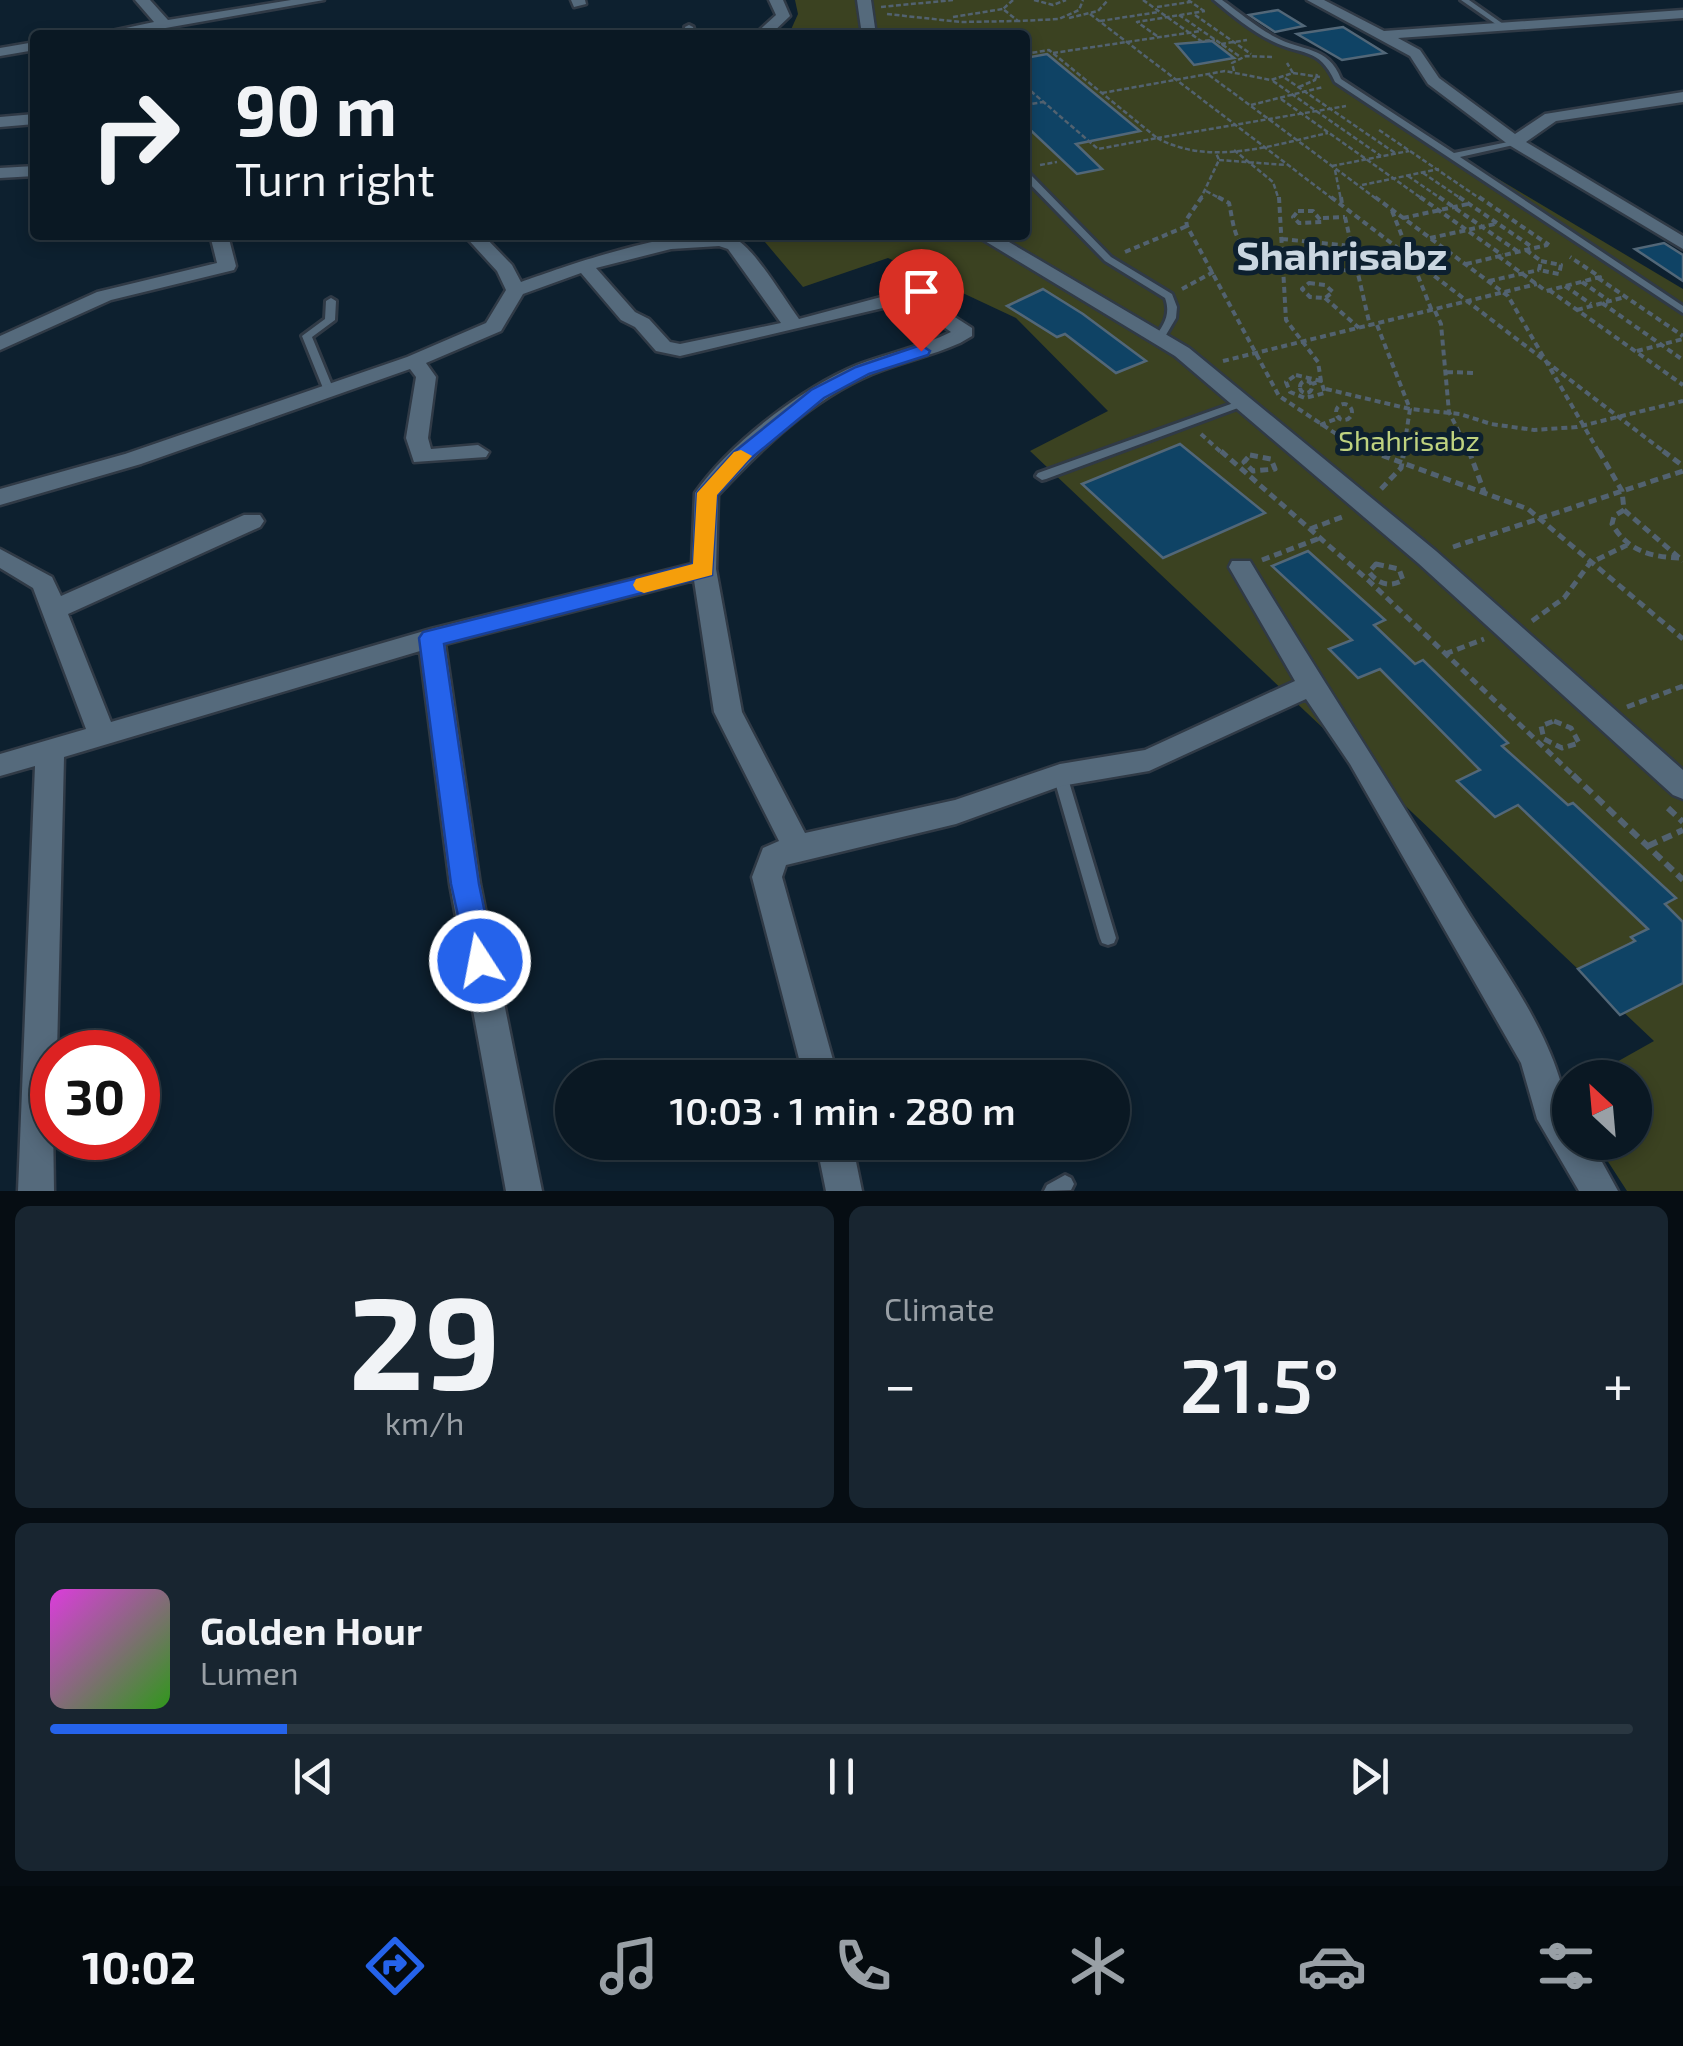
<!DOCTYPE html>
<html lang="en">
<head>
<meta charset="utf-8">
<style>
  body { margin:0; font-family:"Exo 2",sans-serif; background:#182530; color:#f1f3f6; height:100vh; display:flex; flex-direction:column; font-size:38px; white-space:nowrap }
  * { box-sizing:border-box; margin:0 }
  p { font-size:32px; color:#99a0a6 }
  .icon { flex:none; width:55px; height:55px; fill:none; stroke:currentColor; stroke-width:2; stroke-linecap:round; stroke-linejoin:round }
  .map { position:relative; height:1191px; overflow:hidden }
  .drawer { display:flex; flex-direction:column; gap:15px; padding:15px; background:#060d13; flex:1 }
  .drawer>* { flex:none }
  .guide { position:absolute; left:30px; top:30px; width:1000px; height:210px; border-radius:10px; box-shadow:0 5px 15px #0003,0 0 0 2px #2a3741; background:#0a1823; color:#f1f3f6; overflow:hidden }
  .needle { width:65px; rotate:334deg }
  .tools { position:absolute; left:1552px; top:1060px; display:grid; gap:20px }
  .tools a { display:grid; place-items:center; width:100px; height:100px; border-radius:50%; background:#0a1823; box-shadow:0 5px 15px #0003,0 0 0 2px #2a3741; font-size:50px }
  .speed { position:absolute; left:30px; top:1030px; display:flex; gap:20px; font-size:50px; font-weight:700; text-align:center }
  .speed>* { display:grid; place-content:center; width:130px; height:130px; border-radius:50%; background:#0a1823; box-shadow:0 5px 15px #0003,0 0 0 2px #2a3741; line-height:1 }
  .speed .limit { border:15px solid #d22; background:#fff; color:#111 }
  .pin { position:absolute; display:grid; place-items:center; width:85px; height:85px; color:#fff; margin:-102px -42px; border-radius:50% 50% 50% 0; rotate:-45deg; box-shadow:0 0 10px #0007 }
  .pin .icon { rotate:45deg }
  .me { position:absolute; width:110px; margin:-55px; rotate:349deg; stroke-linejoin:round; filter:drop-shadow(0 0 8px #0008) }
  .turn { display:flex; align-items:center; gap:35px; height:210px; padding:0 40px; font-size:45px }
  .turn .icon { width:130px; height:130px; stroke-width:2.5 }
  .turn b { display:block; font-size:70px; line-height:85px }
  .big { font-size:75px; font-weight:600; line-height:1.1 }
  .drawer .widget { flex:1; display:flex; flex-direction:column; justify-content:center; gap:15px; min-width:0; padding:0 35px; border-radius:15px; background:#182530 }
  .drawer .dial { align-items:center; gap:0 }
  .dial b { font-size:130px; line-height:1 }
  .song { display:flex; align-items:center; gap:30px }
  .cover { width:120px; height:120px; border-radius:15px; background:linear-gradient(135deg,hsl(300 70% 55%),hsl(110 70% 35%)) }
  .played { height:10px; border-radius:5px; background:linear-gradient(90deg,#2563eb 15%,#2a3741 15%) }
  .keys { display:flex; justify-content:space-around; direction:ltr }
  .heat { display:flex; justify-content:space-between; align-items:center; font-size:55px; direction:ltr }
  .drawer .tiles { flex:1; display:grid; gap:15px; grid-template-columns:1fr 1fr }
  .widget:last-child { grid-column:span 2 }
  .trip { position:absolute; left:555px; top:1060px; width:575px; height:100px; border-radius:50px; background:#0a1823; box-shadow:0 5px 15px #0003,0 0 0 2px #2a3741; font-weight:600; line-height:100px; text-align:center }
  .tab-bar { display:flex; height:160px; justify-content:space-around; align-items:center; background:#040a0e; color:#99a0a6 }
  .tab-bar .icon { width:70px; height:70px }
  .tab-bar .current { color:#2563eb }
  .tab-bar b { font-size:45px; color:#f1f3f6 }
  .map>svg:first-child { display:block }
  .green { fill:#3b4221 }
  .building { fill:#0f4365; stroke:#526778; stroke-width:2.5 }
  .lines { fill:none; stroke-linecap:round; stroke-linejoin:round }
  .service-casing { stroke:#303a46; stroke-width:6 }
  .minor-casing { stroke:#303a46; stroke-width:5 }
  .path-far3 { stroke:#526270; stroke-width:2.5; stroke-dasharray:5 2.5; stroke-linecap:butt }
  .path-far2 { stroke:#526270; stroke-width:4; stroke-dasharray:6 4; stroke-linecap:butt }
  .path-far1 { stroke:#526270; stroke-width:5; stroke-dasharray:8 5; stroke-linecap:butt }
  .path { stroke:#526270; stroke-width:6; stroke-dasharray:10 6; stroke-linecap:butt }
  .service { fill:#556a7c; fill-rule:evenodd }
  .minor { fill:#556a7c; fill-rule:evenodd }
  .route { fill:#2563eb; stroke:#184099; stroke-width:2.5 }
  .slow { fill:#f59e0b }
  .labels { text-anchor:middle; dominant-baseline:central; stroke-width:10; stroke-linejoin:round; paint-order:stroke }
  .park-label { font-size:28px; fill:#bfd27f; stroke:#0d202f }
  .far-town-label { font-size:40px; font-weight:bold; fill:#cad6e0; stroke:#0d202f }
</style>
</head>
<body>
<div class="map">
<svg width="1683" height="1191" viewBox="0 0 1683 1191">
  <rect width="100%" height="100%" fill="#0d202f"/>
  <path class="green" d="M795,0h417l65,43 47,18 10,20 349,208v902h-56l-31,-48 39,-1v-64l-45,-1 64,-36 -624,-590 78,-40 -92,-93 -128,-60 -85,29 -44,-52h266v-200h-245l9,-1 9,-20z"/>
  <path class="building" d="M1278,10l26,16 -29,6 -26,-17z
    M1343,27l42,26 -43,7 -45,-26z
    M1212,41l22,17 -40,7 -18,-21z
    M1047,54l93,77 -64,13 26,25 -25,5 -52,-49v-67z
    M1664,243l19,12v26l-48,-32z
    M1043,289l40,25 63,47 -30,12 -51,-39 -8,3 -50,-31z
    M1180,444l85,69 -102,45 -81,-74z
    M1308,551l77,69 -11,5 41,39 8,-4 85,83 -6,3 66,59 5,-2 103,95 -11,6 18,18v61l-63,32 -42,-46 57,-28 -4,-4 17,-8 -130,-124 -23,12 -38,-36 23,-11 -100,-101 -22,9 -29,-29 23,-9 -80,-74z"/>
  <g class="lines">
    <g class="service-casing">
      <path id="service" d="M1214,0h8c17,12 34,27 53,37 27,15 53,8 66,42l113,74 64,-13v4l-58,13 223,149v7l-348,-231c-16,-36 -34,-26 -63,-41 -21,-10 -41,-27 -58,-41z
        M1461,0h8l37,26 -6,1z
        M689,25l4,2 2,8h-8l-2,-8z
        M1025,171l3,1 83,85 61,37 5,13 -1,11 -13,22 -4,1 -5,-3c10,-13 17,-24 11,-40l-60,-37 -80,-82z
        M331,298l5,3 -1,19 -23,17 23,56 -5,3 -5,-3 -23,-57 23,-17 1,-18z
        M1242,400l5,3 -1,2 -200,74 -4,1 -6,-4 2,-3z
        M1060,769l5,2 2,4 49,163 -2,5 -6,2 -6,-2 -2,-5 -47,-163 2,-4z
        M1065,1175l6,3 3,6 -3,6 -27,1 3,-6z"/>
    </g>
    <g class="minor-casing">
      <path id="minor" d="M135,0h15l18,20 123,-20h33l-198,35h-33l61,-13z
        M571,0h14l1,4 -12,3z
        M769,0h14l7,16 -20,19h-16l22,-20z
        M857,0h14l5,35h-14z
        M1307,0h17l60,31 299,-21v8l-285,20 22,12 19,28 76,56 30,-20 138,-22v10l-127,19 -30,21 157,94v13l-174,-104 -81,-61 -18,-28z
        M35,42v8l-35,6v-8z
        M35,114v10l-35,3v-10z
        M35,166v10l-35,2v-10z
        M210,235h18l8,31 -2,4 -123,30 -111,50v-14l97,-44 120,-29z
        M464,235h19l29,30 9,17c42,-15 178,-64 216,-42 19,11 47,59 62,79l112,-30 61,39v8l-12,7c-29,13 -59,19 -88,31 -61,26 -109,73 -154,121l-2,74 26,143 63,121 150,-33 105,-36 85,-14 150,-69 -66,-114 3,-6h18c69,115 144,227 213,343 44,73 107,150 107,238h21l27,49h-39l-42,-72 -16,-56 -171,-299 -44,-65 -157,72 -88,15 -105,38 -170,41 -4,12 56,201h-34l-52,-201 11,-29 16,-7 -65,-129 -20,-132 -249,64 35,240 62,307h-36l-56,-307 -30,-233 -356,106 -7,295h-5l2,139h-36l17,-425 -35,10v-22l86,-25 -53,-141 -33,-20v-19l52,28 9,19 183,-81h16l4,6 -4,6 -192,87 43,108 320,-93 261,-65 3,-71c35,-50 107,-105 162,-128 31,-12 64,-18 94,-33l-43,-30 -228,54 -24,-5 -21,-24 -14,-7 -40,-47 -58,21 -22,37 -75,32 10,14 -8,61 3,11 47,-4 11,7 -3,5 -72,5 -8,-24 10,-61 -6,-8 -269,95 -141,41v-16l125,-35 282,-97 79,-34 20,-33 -9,-19zM719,246l9,3 53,74 -101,21 -10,-2 -21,-23 -14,-7 -39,-44 75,-19z
        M975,235h22l192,113 247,203 247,219v29l-10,-4 -255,-232 -243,-207z
        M816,1142h36l10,49h-36z"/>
    </g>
    <path class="path-far3" d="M1013,0l-10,9 15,12 41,-2 20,-9 4,-10
      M1034,0l19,5 13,-5
      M1143,0l58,41 14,-1
      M1188,0l16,11
      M881,7l72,-7
      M1157,7l33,-5
      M887,14l74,8 57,-1
      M1090,14l244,186
      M1179,15l60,41
      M1195,15l56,39
      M953,17l50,-8
      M1069,18l29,-7 10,-11
      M1100,21l59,-9
      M1157,36l-20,-14 68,-11
      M1221,44l26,-4
      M1053,53l148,-22
      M1025,54l24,-4 108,88 -59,11 -73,-63
      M1234,71l-2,-8 14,-7 26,1
      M1293,73l27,4
      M1209,75l169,125
      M1285,78l110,75
      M1273,81l108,75
      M1299,87l16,-7 2,-6
      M1102,93l123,-22 46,9 22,-7 -6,-10
      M1281,99l143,101
      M1025,105l18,-3
      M1251,105l72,-18
      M1379,130l103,70
      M1157,138l189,-32
      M1157,138c54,29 115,7 171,-5
      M1234,150l39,32 6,18
      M1219,160l67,5
      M1040,165l17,-3
      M1332,166l77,-15
      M1335,170l6,30
      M1423,173l40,27
      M1408,176l35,24
      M1362,185l77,-16
      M1206,191l17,9
      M1200,200l19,-40 -3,-7"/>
    <path class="path-far2" d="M1202,197l-16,23 1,6 92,170 74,49 23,9
      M1218,197l11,6c3,13 4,28 11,39 17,27 88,27 117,29
      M1279,197l7,123 32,42 3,19 -9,3
      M1331,197l336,257
      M1341,197l1,7
      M1375,197l133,99 92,158
      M1420,197l82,58
      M1439,197l78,54
      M1459,197l73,50
      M1479,197l70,48
      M1298,211h15l9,11 -23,1 -6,-6z
      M1392,211l40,100
      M1345,217l25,109
      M1323,218l22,-1
      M1403,218l65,-14
      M1430,238l65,-14
      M1282,239l69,7
      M1526,250l15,11
      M1125,252l62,-26
      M1498,256l48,35 54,-14 -30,-20
      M1541,261l20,4 -2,9 -20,-4z
      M1466,264l81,-19
      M1598,278l85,58
      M1489,281l50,-11
      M1582,282l26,18
      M1309,283l16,2 8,7 -8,6 -15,-1 -8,-8z
      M1565,286l26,18
      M1182,289l33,-18
      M1549,290l134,95
      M1325,298l34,30
      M1602,303l81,57
      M1577,310l48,-13
      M1435,311l6,13 8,88 21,42
      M1377,325l33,84 -7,45
      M1637,351l46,-12
      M1223,361l314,-77
      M1447,372l28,1
      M1296,375l25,6 4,12 -20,5 -15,-6 -4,-10z
      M1300 387a6 6 0 1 1 12 0a6 6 0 1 1-12 0Z
      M1326,389l84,20 50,5 31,10 43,6 43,-3 106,-26
      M1336 412a8 8 0 1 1 16 0a8 8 0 1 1-16 0Z
      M1320,425l21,-8
      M1201,434l22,20"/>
    <path class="path-far1" d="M1221,451l147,129 208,198
      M1370,451l158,58 155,130
      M1469,451l16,43
      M1599,451l23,40 2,19 59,51
      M1663,451l20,15
      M1250,455l21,4 4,10 -22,2 -9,-9z
      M1381,489l20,-21 3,-17
      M1624,510l-10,6 -2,8c15,26 38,33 67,34
      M1310,529l35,-13
      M1453,547l230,-76
      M1262,560l58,-22
      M1376,564l23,5 4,11c-13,8 -25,4 -34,-8z
      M1532,621l32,-23 26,-35 37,-18
      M1445,654l39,-15
      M1627,707l56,-21
      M1554,721l17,7 8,15 -17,5 -18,-9 -3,-13z"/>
    <path class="path" d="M1573,775l110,105
      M1668,808l15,14
      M1648,846l35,-16"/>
    <use href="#service" class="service"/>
    <use href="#minor" class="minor"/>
  </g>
  <path class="route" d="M921,345l9,6 -2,4 -59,19 -45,24 -76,63 -31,34 -5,80 -268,69 35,240 16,77 -5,9 -10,4 -10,-4 -19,-86 -32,-246 4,-6 270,-68 4,-71 37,-41 77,-62 45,-23z"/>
  <path class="slow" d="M741,450l11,6 -35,39 -5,80 -68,18 -8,-3 -3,-5 3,-6 57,-15 4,-71 37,-41z"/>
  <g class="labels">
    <g class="park-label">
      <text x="1409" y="440">Shahrisabz</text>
    </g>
    <g class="far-town-label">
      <text x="1342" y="254">Shahrisabz</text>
    </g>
  </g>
</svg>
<div class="tools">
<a><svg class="needle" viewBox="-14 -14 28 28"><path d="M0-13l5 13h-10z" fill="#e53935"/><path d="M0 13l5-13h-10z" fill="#99a0a6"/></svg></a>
</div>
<div class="speed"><div class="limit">30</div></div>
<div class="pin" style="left:921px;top:351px;background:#d93025"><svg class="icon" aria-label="arrive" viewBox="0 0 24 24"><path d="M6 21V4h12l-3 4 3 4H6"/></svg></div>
<svg class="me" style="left:480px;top:961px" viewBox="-20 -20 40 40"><circle r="17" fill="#2563eb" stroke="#fff" stroke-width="3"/><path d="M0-11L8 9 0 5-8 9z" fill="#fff"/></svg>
<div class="trip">10:03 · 1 min · 280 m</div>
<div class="guide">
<div class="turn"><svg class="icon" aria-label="right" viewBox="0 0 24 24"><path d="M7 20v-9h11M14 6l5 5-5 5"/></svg><div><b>90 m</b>Turn right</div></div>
</div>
</div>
<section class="drawer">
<div class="tiles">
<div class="widget dial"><b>29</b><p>km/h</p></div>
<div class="widget"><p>Climate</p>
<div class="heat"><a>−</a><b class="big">21.5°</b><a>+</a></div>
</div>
<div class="widget">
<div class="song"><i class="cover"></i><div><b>Golden Hour</b><p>Lumen</p></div></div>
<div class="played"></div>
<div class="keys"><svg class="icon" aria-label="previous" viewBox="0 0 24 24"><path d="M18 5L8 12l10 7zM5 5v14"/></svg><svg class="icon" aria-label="pause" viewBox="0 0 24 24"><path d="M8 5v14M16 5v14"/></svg><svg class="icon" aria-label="next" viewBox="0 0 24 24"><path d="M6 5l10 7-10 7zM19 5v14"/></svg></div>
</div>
</div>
</section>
<nav class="tab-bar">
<b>10:02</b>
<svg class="icon current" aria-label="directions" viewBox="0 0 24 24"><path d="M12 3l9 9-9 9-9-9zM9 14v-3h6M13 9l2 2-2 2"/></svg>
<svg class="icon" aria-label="music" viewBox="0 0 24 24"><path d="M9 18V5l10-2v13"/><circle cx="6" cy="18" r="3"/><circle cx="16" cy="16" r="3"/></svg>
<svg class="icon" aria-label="phone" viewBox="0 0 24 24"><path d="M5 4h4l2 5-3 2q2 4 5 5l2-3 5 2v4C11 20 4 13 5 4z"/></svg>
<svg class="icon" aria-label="climate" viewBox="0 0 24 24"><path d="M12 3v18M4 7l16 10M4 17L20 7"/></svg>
<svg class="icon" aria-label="car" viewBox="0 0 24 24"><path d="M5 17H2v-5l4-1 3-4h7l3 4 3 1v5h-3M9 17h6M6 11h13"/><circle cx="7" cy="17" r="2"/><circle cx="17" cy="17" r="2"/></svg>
<svg class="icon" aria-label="filters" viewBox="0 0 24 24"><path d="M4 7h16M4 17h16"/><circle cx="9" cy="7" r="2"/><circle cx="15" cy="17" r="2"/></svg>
</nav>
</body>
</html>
